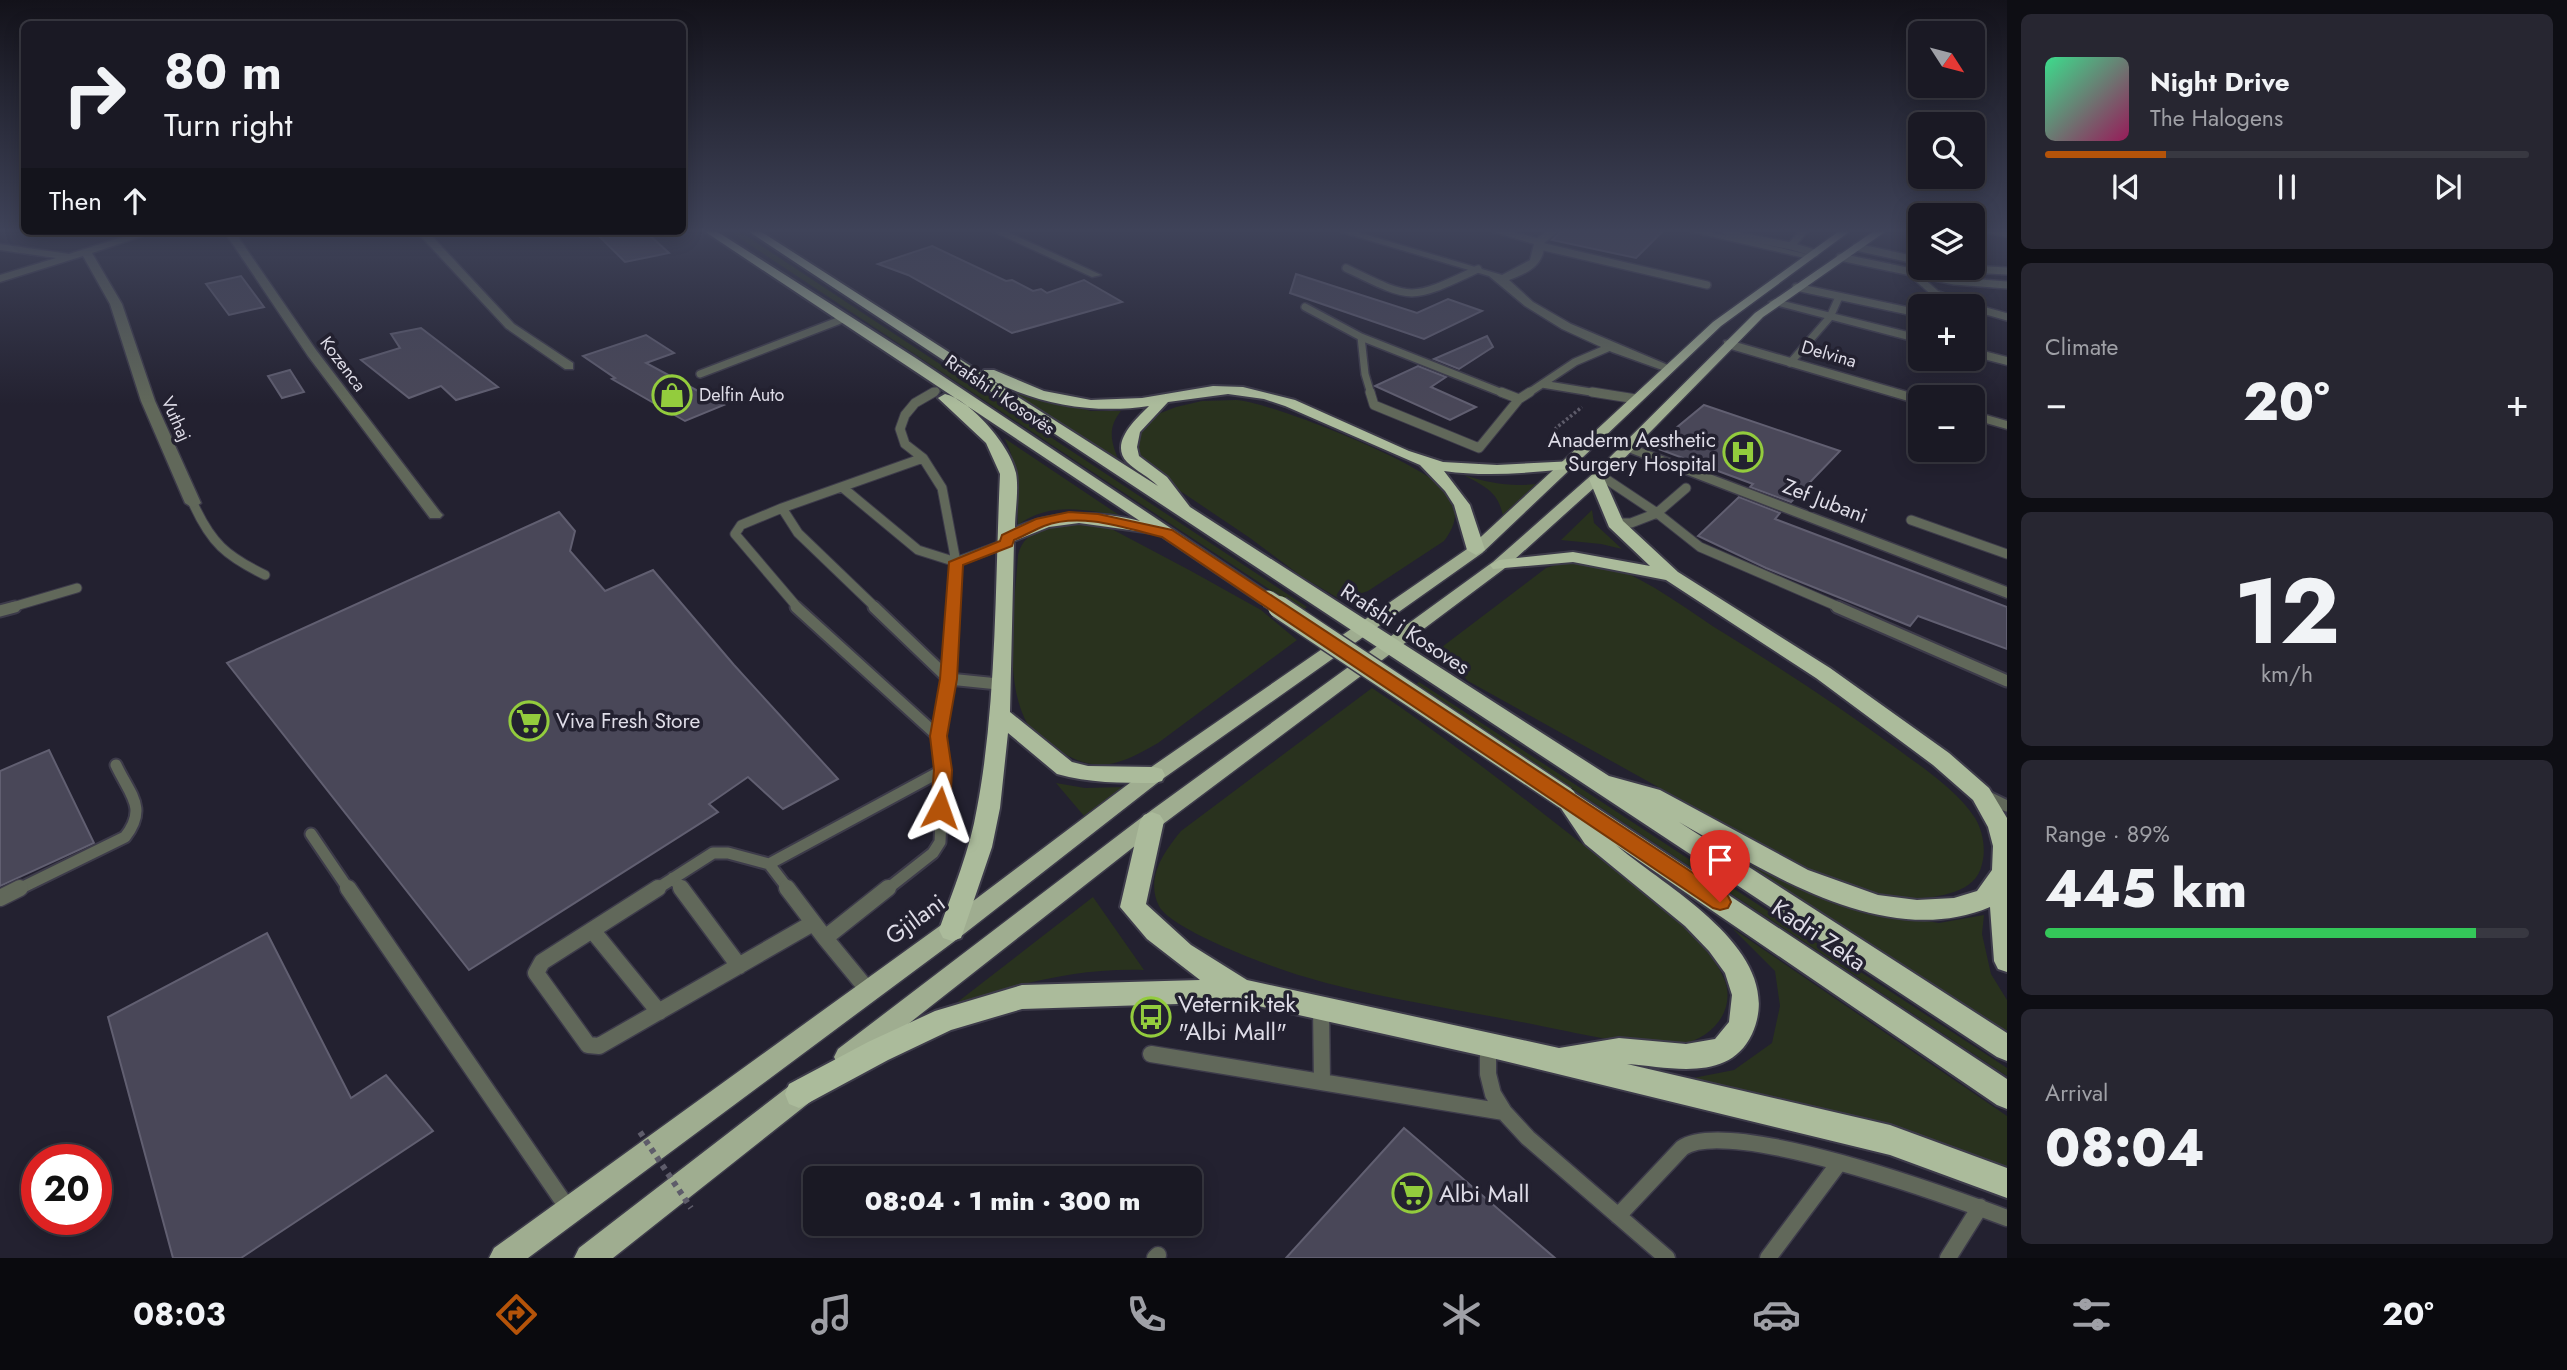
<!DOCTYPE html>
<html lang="en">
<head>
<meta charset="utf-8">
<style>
  body { margin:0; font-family:Jost,sans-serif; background:#272631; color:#f1f3f6; height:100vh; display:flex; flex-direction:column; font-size:26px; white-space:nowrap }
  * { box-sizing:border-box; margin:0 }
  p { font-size:23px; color:#9fa0a6 }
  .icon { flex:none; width:38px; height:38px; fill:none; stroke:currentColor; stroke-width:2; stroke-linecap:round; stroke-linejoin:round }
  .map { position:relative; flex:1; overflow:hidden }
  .details { display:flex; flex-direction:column; gap:14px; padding:14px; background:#0e0e14; width:560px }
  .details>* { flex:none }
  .guide { position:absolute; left:21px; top:21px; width:665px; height:214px; border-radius:10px; box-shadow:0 4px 18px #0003,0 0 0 2px #383841; background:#1a1924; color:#f1f3f6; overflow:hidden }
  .needle { width:46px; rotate:126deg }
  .controls { position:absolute; left:1908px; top:21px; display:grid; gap:14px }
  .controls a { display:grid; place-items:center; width:77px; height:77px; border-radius:10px; background:#1a1924; box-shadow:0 4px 18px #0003,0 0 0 2px #383841; font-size:35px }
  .speed { position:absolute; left:21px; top:1144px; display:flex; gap:14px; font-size:35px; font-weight:700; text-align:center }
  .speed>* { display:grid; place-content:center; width:91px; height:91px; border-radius:50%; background:#1a1924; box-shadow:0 4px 18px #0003,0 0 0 2px #383841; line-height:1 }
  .speed .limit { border:10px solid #d22; background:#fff; color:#111 }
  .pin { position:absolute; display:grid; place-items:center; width:60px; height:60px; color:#fff; margin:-72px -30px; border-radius:50% 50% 50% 0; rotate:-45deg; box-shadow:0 0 7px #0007 }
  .pin .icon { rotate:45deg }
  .me { position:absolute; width:77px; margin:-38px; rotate:4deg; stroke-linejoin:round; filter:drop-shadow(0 0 5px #0008) }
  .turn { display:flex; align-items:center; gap:24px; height:147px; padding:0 28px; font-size:32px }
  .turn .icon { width:91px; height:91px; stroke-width:2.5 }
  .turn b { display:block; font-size:49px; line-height:60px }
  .then { display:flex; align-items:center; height:66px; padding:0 28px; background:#0003; gap:14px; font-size:26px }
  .big { font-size:52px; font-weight:800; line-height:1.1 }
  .details .card { flex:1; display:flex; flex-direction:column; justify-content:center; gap:10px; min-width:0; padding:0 24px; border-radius:10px; background:#272631 }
  .details .dial { align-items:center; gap:0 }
  .dial b { font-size:91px; line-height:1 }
  .song { display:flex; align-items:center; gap:21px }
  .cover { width:84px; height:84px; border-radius:10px; background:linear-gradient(135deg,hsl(150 70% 55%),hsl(330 70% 35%)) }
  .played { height:7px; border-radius:4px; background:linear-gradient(90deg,#b45309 25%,#383841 25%) }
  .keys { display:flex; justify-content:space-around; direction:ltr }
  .heat { display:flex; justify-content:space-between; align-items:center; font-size:38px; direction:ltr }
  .charge { height:10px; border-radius:5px; background:linear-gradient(90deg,#34c759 89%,#383841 0) }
  .trip { position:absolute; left:803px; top:1166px; width:399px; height:70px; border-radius:10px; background:#1a1924; box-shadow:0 4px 18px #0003,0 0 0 2px #383841; font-weight:800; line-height:70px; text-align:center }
  .tab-bar { display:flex; height:112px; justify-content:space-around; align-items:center; background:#0a0a0e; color:#9fa0a6 }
  .tab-bar .icon { width:49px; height:49px }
  .tab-bar .on { color:#b45309 }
  .tab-bar b { font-size:32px; color:#f1f3f6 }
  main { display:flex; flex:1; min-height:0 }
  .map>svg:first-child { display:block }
  .green { fill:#29321e }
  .building { fill:#494758; stroke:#615f71; stroke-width:2 }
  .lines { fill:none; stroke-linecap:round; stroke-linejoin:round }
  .service-far3-casing { stroke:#3d3b4a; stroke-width:10 }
  .service-far2-casing { stroke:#3d3b4a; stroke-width:11 }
  .service-far1-casing { stroke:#3d3b4a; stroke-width:15 }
  .service-casing { stroke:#3d3b4a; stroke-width:19 }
  .minor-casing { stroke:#3d3b4a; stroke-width:3 }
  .primary-casing { stroke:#3d3b4a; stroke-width:3 }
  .trunk-casing { stroke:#3d3b4a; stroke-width:4 }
  .path { stroke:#5e5c6a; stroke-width:3.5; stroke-dasharray:2.5 2.5; stroke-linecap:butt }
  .service-far3 { stroke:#61685a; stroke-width:7 }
  .service-far2 { stroke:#61685a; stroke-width:9 }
  .service-far1 { stroke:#61685a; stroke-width:11 }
  .service { stroke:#61685a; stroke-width:16 }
  .minor { fill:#61685a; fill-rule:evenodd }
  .primary { fill:#9fad90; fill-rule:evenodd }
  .trunk { fill:#abbb9b; fill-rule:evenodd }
  .trunk-bridge-far1-casing { stroke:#3d3b4a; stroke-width:19; stroke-linecap:butt }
  .trunk-bridge-casing { stroke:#3d3b4a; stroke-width:25; stroke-linecap:butt }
  .path-bridge { stroke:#5e5c6a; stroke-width:6; stroke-dasharray:5 5; stroke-linecap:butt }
  .trunk-bridge-far1 { stroke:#abbb9b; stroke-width:17 }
  .trunk-bridge { stroke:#abbb9b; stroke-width:22 }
  .route { fill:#b45309; stroke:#753606; stroke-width:2 }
  .labels { text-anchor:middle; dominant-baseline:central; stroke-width:7; stroke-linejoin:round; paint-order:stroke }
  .far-street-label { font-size:18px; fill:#dedce7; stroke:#232130 }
  .far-poi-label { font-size:18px; fill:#dedce7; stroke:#232130; text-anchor:start }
  .poi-label { font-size:21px; fill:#dedce7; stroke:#232130; text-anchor:end }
  .street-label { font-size:21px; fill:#dedce7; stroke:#232130 }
  .near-street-label { font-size:24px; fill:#dedce7; stroke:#232130 }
  .near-poi-label { font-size:24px; fill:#dedce7; stroke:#232130; text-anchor:start }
</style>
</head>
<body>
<main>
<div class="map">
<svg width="2007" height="1258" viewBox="0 0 2007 1258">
  <rect width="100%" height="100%" fill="#232130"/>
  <path class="green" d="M726,229h10l571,378 -5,4z
    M1011,391l80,20h30c-14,17 -10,31 -2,50z
    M1236,400c36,2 192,65 211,92 13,18 9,33 -3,49l-76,50 -27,9 -40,-24 -51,-38 -98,-66 -16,-15 -3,-20 20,-21 23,-9 26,-6z
    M1004,438l118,79c-36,-8 -73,-15 -104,8 -1,-29 1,-61 -14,-87z
    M1464,475c25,8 46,12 72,9l-33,32c-5,-25 -18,-29 -39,-41z
    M1592,510l2,13 28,26 -21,-5 -40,-4z
    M1082,522l24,4 85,45 70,39 36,30 -139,103c-35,20 -58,32 -95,10 -11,-6 -23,-12 -31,-22 -31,-42 -17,-127 -14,-176 7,-29 38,-30 64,-33z
    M1566,562c17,1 37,2 52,8 31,11 69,39 96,57 62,38 123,78 182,121 27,20 60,41 79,70 8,13 11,31 7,46 -3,15 -14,23 -28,28 -52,18 -111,-7 -158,-28l-328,-183 -30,-31 108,-82z
    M1419,682l588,386v8l-592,-391z
    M1372,688c77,51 150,109 223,166 36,29 115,84 130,127 11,31 -15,59 -45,63 -45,5 -118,-15 -164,-23 -71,-14 -145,-24 -214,-45 -28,-8 -131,-46 -143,-70 -14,-28 5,-54 22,-75z
    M1056,783l29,5 40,-1 -41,29z
    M1701,837l173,75 65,11 45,-8 -2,19 9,40 16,26v32z
    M1093,897l51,73c-70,-2 -124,14 -189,34z
    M1732,928l275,188v53l-96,-37 -223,-53 46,-9 38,-27 8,-37 -5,-35z"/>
  <path class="building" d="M1564,229h101l-29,29 -84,-18z
    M594,231h51l24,22 -44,9z
    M932,246l74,35 6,-1 21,11 8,-2 6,4 37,-13 38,22 -110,31 -104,-58 -30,-11z
    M1296,274l121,39 31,-14 34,12 -58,28 -134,-46z
    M241,276l23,31 -35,8 -23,-31z
    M421,328l77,59 -42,13 -15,-14 -32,12 -48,-38 39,-12 -9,-14z
    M646,335l28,18 -28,10 78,42 -39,16 -73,-42 3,-1 -32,-22z
    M1487,336l6,11 -34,22 -25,-10z
    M1418,366l28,11 -15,10 45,20 -26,13 -75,-34z
    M290,370l14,22 -22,6 -14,-22z
    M1704,405l136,46 -49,51 -41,-15 3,-3 -100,-37z
    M1739,497l41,16 -5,6 232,88v42l-89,-33 -8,10 -144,-58 -68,-32z
    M559,512l16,19 -5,20 35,40 48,-21 81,95 104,114 -55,30 -35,-32 -39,27 9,8 -249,158 -242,-307z
    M49,750l45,93 -94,43v-115z
    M267,933l84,165 35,-23 47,56 -192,127h-68l-65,-241z
    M1404,1128l151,130h-269z"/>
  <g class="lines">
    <g class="service-far3-casing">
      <path id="service-far3" d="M1723,229l7,5 61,12
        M1805,229l-14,17 24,7
        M1984,229l23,4
        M665,231h4
        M1540,246l167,39
        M1856,247l64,14
        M1840,257l114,24 53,4
        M1346,268c68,33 63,33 132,1
        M1951,268l56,3
        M1912,273l24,21 33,12
        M1796,287l117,25
        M1305,307l56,30 144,57
        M1972,307l35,10
        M1361,337l4,37 6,20
        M1790,363l40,-46 9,-20
        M700,374l143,-55
        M1542,384l61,10
        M931,394l5,-3
        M1527,394l48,-32 35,-15"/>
    </g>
    <g class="service-far2-casing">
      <path id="service-far2" d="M934,392l-19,11 -10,12 -5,14 5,15 18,14 19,30 14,74 -3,46
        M1370,392l4,13 105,43 40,-49
        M1501,392l18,7 11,-7
        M1592,392l44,7
        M1600,475l57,38 29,-25
        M842,487l76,63 38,12 51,-19
        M193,503c18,40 33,53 72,72
        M782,508l-41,17 -6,9 63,74
        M1911,520l96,34
        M1615,523h16l26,-10 43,34 141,61
        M9,608l68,-20
        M876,608l-78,-75 -16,-25 141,-50"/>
    </g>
    <g class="service-far1-casing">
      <path id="service-far1" d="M796,607l142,129
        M874,607l75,72 49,5
        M1837,607l170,74
        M0,611l15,-4
        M1984,795l23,11
        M311,834l38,56
        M673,878l9,12
        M17,890l108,-53c23,-29 5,-42 -9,-72
        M655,890l58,-37h15l41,11
        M789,890l-20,-26 174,-94 -5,-34 11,-57 4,-72
        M886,890l47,-37 7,-11 3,-72"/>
    </g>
    <g class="service-casing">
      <path id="service" d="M348,888l221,322
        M658,888l-116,74 -6,11 52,72 11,1 214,-123
        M681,888l58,78
        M787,888l38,50
        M0,898l20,-10
        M592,930l67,82
        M867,989l-42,-51 63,-50
        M1321,1008l1,74
        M1488,1044v30l5,20 11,18 24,26 139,120
        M1151,1054l353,58
        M1618,1216l64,-68c46,-33 269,49 325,70
        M1155,1258l3,-3
        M1768,1258l71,-95
        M1948,1258l32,-51"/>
    </g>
    <g class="minor-casing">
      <path id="minor" d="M988,229h13l100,46 -9,2z
        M1331,229h16l155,46 28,-15 4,-16 -50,-15h17l36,9 13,-9h11l-17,14c1,22 -16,30 -35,37l24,22 38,22 104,44 -2,3h-8l-53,-19 -50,-23 -37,-23 -36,-30z
        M1679,229h19l116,27 -5,3z
        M142,231h15l-65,22 30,51 33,97 46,102 -8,5 -8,-5 -44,-102 -31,-97 -27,-48 -83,26v-7l56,-17 -56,-8v-6l69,10z
        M224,231h10l82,119 124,162 3,3 -3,3h-10l-122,-162z
        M416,231h11l87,93 59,39v6h-8l-59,-41z
        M1775,299l145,36v8l-149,-39 -2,-2z
        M1728,340l4,1 193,56h-5v7l-5,-1 -191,-56v-6z
        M1972,348l35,9v8l-35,-9z
        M1972,411l35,10v8l-35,-10z
        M1628,443l379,144v11l-384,-148 -2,-3z"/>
    </g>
    <g class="primary-casing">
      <path id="primary" d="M1842,229h11l-132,97 -239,227 -321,227 -201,157 -432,321h-39l5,-10 450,-325 203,-153 323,-223 243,-225z
        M1877,229h12l-126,88 -158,161 -100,90 -346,259 -303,238 -9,4 -9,-4 -4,-8 4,-8 307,-234 348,-253 102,-90 160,-159z
        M806,1077l9,3 4,9 -4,9 -202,160h-39l5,-10 218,-168z"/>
    </g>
    <g class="trunk-casing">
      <path id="trunk" d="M701,229h12l201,128 363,242 -9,6 -7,-2 -102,-69 -80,-11 -30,4 -35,14 -4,171 62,50 16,4 66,1 8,2 3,6 -3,6 -8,2c-33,0 -65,0 -97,-9l-49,-41 -8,75 -8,39 -31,91 -9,3 -9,-3 -4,-8c14,-40 31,-80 38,-122 20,-105 18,-226 23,-334l-14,-31 -48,-45 7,-4c26,6 66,53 71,79 3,17 -1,38 -1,55 40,-19 83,-17 125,-7z
        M745,229h12l226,145 1,-4h10l50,21 47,9 51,-2 71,-12 30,1 52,13 114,51 34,11 54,3 77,-4 2,3 -2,3 -6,2c-42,4 -82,8 -124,2l26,34 15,45 -9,5 -9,-5 -13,-45 -9,-14 -25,-26 -135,-59 -21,-7 -36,-5 -60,8 -28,30 -3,15 2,9 28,21 23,30 419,269 51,14 148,80 70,25 39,5 37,-2 23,-7 15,-21 1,-24 -5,-19 -15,-27 -40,-35 -117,-87 -150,-98 -93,-18 -80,7 -3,-4 9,-5 74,-8 77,14 -41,-39 -20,-48 8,-5 6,2 20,45 55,51 152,96 119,85 40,35 18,30v154l-9,-3 -4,-8 -4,-54c-104,44 -223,-35 -311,-85l328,211v28l-10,-4zM993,381c48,24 103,33 156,25 -13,13 -40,37 -22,56 9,9 22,15 31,24z
        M1565,790l8,2 434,287v30l-10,-4 -381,-260c50,43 173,107 136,189 -23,49 -82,33 -125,30l263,61 117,43v30l-117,-43 -402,-98 -248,-55 -218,7 -71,21 -63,30 -89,48 -10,-4 -4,-10 4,-10 79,-42 67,-31 87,-26 178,-5 -53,-41 -27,-32 20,-86 4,-6 8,-3 8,3 4,6 -18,83 45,41 56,35 312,68 60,-10 67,6 29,-5 14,-17 3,-27 -7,-22 -16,-22 -24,-25 -100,-82 -31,-46 3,-6z"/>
    </g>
    <path class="path" d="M1550,449l6,-21 26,-21"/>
    <use href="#service-far3" class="service-far3"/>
    <use href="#service-far2" class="service-far2"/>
    <use href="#service-far1" class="service-far1"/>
    <use href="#service" class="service"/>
    <use href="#minor" class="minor"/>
    <use href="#primary" class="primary"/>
    <use href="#trunk" class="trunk"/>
    <g class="trunk-bridge-far1-casing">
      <path id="trunk-bridge-far1" d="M1268,599l14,9"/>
    </g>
    <g class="trunk-bridge-casing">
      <path id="trunk-bridge" d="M1279,607l286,191"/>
    </g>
    <path class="path-bridge" d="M640,1132l51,76"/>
    <use href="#trunk-bridge-far1" class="trunk-bridge-far1"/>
    <use href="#trunk-bridge" class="trunk-bridge"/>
  </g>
  <linearGradient id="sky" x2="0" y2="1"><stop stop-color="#13121a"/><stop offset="0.57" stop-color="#3f4359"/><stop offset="1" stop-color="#3f4359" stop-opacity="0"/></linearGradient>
  <rect width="2007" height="405" fill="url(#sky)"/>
  <path class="route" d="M1069,512l29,2 74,16 556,366 3,6 -3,6 -8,2 -7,-2 -551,-371c-37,-9 -81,-25 -118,-11 -10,4 -20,10 -30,14l-2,6 -49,19 -6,114 -10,57 5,34 -2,38 -3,6h-13l-3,-6 3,-38 -4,-34 10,-57 9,-117 51,-21 2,-6 34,-16z"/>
  <defs>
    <g id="shop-ring" transform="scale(2.0125)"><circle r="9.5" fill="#232130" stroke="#93cc3d" stroke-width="1.5"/><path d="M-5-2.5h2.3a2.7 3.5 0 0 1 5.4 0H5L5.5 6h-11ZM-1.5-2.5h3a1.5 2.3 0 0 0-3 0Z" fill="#93cc3d"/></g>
    <g id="hospital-ring" transform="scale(2.0125)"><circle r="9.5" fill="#232130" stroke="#93cc3d" stroke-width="1.5"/><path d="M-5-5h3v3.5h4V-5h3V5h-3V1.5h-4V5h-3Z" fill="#93cc3d"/></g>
    <g id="supermarket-ring" transform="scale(2.0125)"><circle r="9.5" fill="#232130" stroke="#93cc3d" stroke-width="1.5"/><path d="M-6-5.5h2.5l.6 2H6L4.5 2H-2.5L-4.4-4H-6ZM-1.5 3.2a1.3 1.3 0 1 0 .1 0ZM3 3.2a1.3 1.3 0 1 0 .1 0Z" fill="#93cc3d"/></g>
    <g id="bus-ring" transform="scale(2.0125)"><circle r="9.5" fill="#232130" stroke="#93cc3d" stroke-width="1.5"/><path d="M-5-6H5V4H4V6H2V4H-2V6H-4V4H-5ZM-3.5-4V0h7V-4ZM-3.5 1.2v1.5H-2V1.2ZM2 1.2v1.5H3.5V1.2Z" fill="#93cc3d"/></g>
  </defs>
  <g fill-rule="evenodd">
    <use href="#shop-ring" x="672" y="395"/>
    <use href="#hospital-ring" x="1743" y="452"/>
    <use href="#supermarket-ring" x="529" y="721"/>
    <use href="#bus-ring" x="1151" y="1017"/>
    <use href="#supermarket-ring" x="1412" y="1193"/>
  </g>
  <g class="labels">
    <g class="far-street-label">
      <text transform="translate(1829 354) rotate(16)">Delvina</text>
      <text transform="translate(343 364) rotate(53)">Kozenca</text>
      <text transform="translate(1000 395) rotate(34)">Rrafshi i Kosovës</text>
      <text transform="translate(176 419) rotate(66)">Vuthaj</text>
    </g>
    <g class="far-poi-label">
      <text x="699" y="395">Delfin Auto</text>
    </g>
    <g class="poi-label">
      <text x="1716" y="440">Anaderm Aesthetic<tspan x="1716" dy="24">Surgery Hospital</tspan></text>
      <text x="556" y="721" text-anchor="start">Viva Fresh Store</text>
    </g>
    <g class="street-label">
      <text transform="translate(1825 501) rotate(21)">Zef Jubani</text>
      <text transform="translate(1405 629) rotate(33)">Rrafshi i Kosoves</text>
    </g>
    <g class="near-street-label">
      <text transform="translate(915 919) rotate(-36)">Gjilani</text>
      <text transform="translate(1819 935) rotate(34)">Kadri Zeka</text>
    </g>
    <g class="near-poi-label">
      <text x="1178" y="1003">Veternik tek<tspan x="1178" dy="28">"Albi Mall"</tspan></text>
      <text x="1439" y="1193">Albi Mall</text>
    </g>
  </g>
</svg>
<div class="controls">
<a><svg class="needle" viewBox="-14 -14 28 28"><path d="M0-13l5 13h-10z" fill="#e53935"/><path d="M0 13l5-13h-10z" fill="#9fa0a6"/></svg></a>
<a><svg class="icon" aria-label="search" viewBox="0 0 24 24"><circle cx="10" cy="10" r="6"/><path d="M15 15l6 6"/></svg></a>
<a><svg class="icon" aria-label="layers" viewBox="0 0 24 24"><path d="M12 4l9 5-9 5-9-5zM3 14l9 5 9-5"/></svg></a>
<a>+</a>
<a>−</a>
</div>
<div class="speed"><div class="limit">20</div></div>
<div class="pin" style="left:1720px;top:902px;background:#d93025"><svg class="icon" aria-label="arrive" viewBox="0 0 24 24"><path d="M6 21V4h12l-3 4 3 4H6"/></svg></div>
<svg class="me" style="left:940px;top:808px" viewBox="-20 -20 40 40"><path d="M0-17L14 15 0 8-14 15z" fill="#b45309" stroke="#fff" stroke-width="4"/></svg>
<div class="trip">08:04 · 1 min · 300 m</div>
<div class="guide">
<div class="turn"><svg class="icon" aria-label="right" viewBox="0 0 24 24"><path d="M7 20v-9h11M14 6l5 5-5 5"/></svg><div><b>80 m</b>Turn right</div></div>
<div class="then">Then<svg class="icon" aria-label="ahead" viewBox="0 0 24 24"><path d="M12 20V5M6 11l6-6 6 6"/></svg></div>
</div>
</div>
<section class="details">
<div class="card">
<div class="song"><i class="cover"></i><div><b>Night Drive</b><p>The Halogens</p></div></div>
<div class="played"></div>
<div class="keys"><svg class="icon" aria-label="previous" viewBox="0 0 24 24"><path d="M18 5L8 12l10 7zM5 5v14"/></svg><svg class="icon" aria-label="pause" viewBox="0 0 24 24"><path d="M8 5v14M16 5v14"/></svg><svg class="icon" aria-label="next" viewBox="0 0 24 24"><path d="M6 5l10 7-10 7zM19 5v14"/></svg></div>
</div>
<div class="card"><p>Climate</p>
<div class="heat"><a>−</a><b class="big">20°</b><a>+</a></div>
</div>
<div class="card dial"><b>12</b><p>km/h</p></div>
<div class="card"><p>Range · 89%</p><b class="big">445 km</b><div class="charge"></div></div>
<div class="card"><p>Arrival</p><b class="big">08:04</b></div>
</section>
</main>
<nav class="tab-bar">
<b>08:03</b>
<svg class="icon on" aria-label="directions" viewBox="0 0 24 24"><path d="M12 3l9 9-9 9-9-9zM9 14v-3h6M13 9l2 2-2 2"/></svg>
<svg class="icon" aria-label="music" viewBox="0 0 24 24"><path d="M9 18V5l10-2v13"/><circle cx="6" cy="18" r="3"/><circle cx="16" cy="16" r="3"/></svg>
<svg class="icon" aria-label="phone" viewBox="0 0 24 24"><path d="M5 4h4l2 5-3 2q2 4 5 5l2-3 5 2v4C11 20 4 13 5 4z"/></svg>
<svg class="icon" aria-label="climate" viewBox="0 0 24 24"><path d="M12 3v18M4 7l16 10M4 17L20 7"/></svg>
<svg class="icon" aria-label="car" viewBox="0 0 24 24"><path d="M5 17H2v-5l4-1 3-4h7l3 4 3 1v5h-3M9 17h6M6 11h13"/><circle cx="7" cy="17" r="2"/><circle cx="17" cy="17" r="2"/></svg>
<svg class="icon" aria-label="filters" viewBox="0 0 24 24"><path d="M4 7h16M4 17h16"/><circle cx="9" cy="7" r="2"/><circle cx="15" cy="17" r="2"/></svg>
<b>20°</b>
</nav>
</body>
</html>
